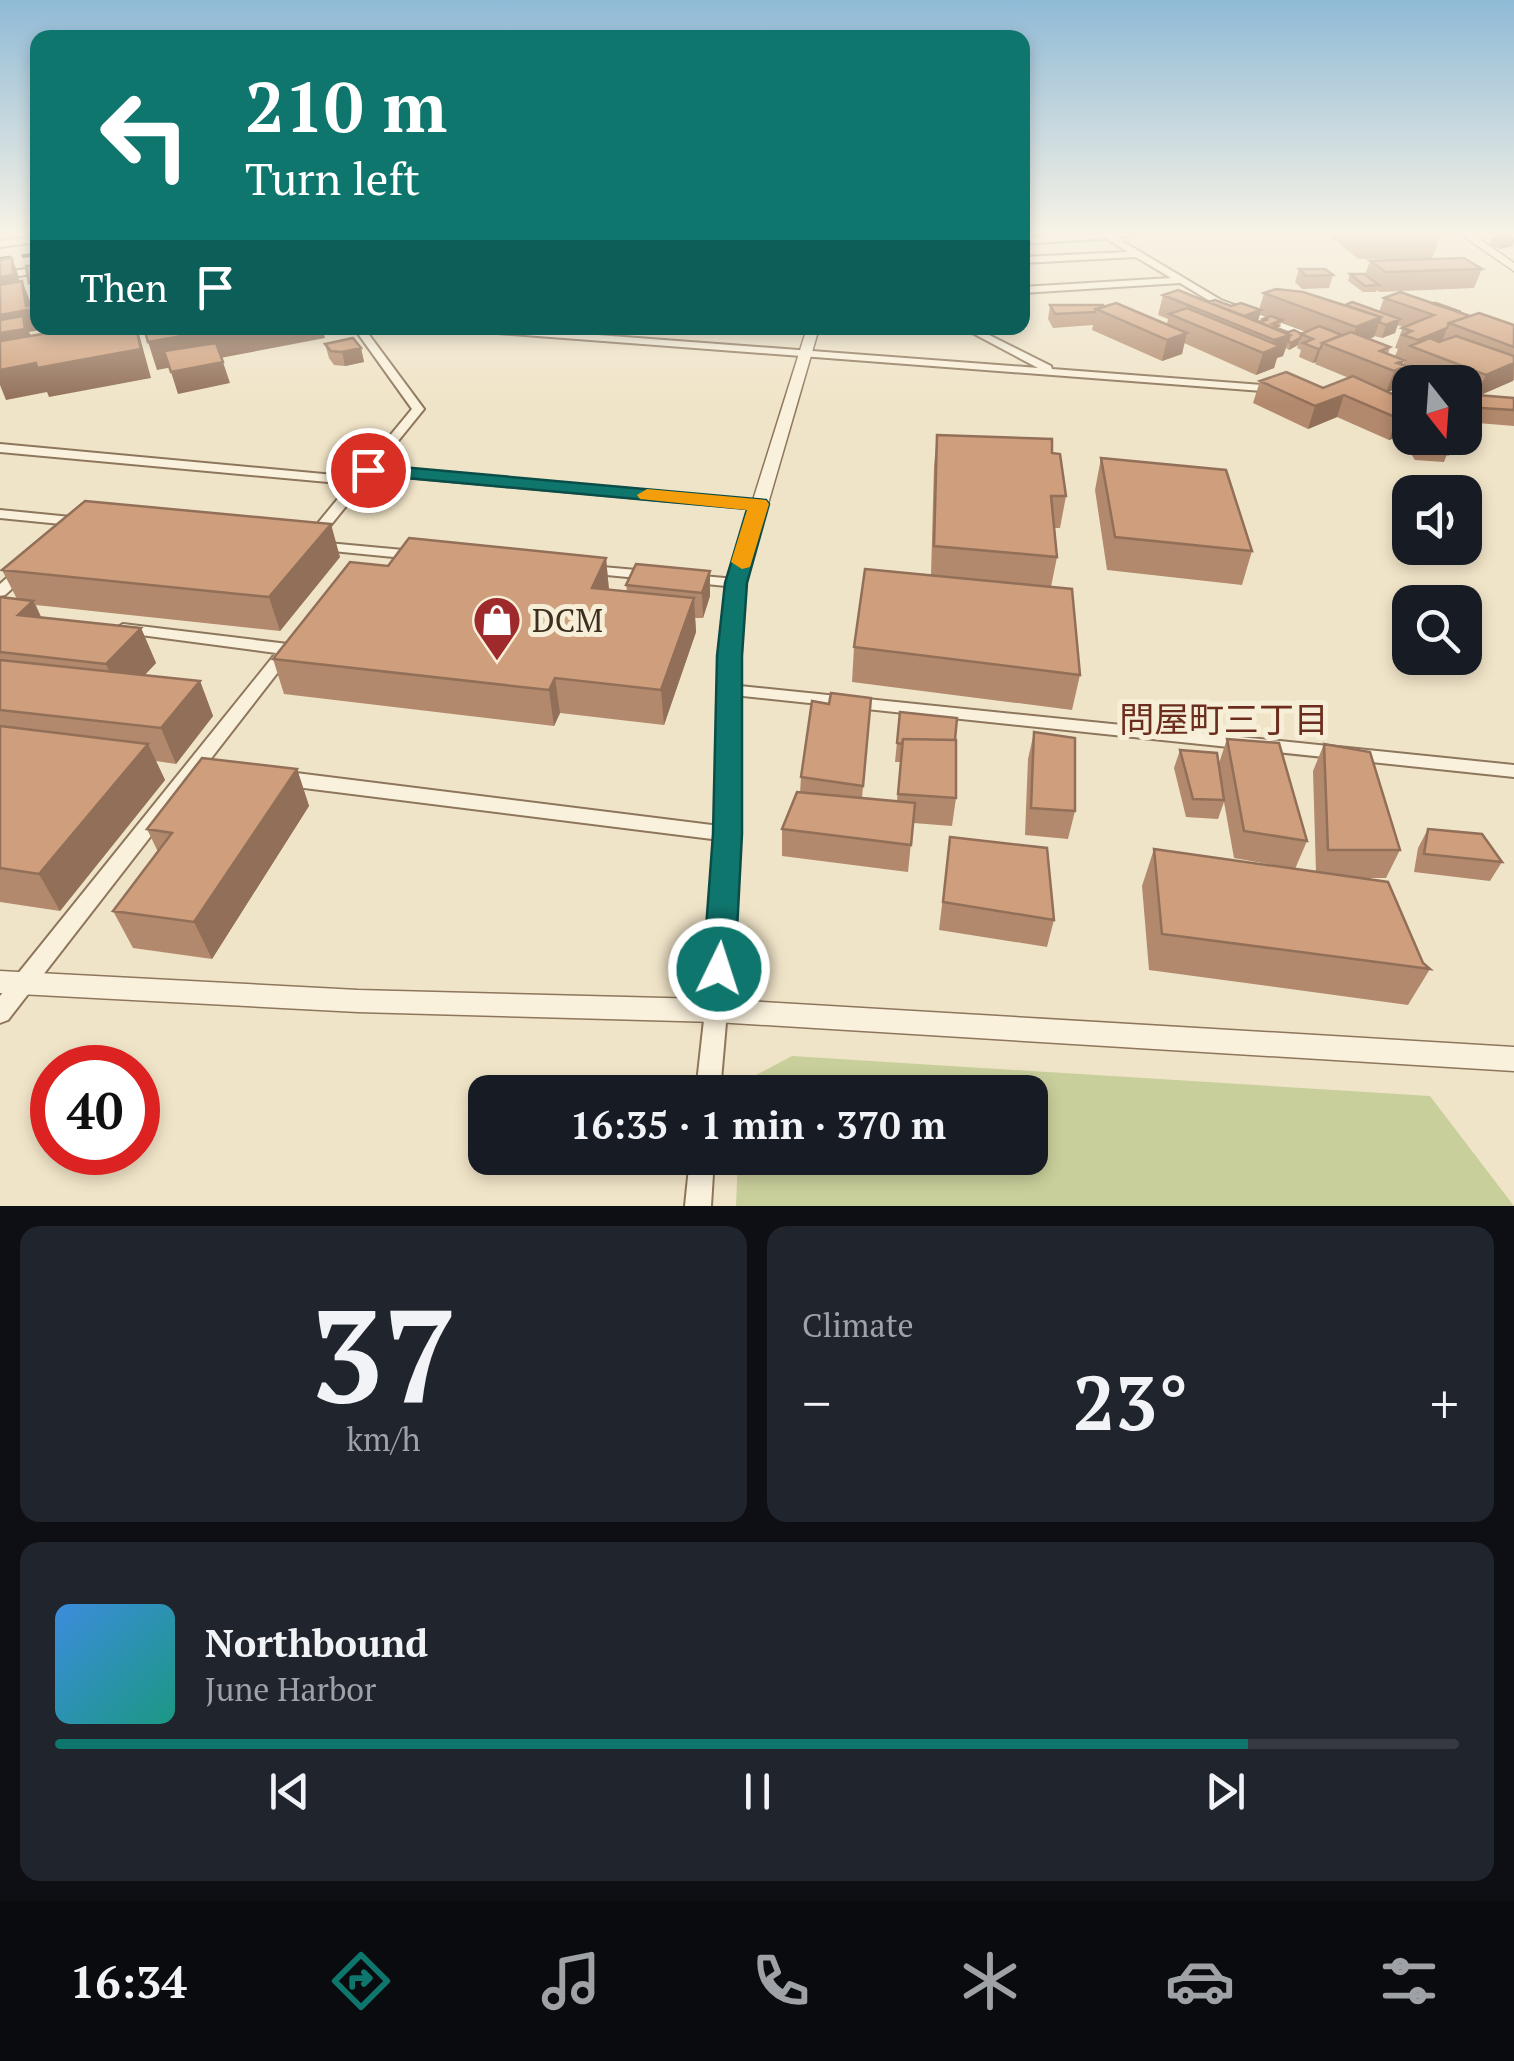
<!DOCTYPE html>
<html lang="en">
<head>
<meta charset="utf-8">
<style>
  body { margin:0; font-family:"PT Serif","Noto Sans JP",serif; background:#20242c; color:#f1f3f6; height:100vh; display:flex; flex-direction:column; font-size:38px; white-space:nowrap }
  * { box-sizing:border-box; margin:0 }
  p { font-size:32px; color:#9ea1a6 }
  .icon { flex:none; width:55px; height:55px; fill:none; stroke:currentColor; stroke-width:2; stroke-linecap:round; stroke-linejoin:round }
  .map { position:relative; height:1206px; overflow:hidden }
  .panel { display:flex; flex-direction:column; gap:20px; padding:20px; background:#0d0f14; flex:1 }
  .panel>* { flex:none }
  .top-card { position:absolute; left:30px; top:30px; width:1000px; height:305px; border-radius:20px; box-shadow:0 5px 15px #0003; background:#0f766e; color:#fff; overflow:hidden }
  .needle { width:65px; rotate:163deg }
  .controls { position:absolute; left:1392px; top:365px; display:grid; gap:20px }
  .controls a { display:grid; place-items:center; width:90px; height:90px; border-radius:20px; background:#171b24; box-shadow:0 5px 15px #0003; font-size:50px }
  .speed { position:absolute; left:30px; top:1045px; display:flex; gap:20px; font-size:50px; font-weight:700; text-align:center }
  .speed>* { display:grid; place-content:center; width:130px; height:130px; border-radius:50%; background:#171b24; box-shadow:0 5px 15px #0003; line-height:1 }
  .speed .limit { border:15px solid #d22; background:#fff; color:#111 }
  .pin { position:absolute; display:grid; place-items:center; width:85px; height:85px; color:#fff; margin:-42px; border:5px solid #fff; border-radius:50%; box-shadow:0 2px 10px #0007 }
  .me { position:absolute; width:110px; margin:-55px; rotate:4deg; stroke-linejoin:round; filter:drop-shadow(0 0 8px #0008) }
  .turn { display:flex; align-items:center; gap:35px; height:210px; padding:0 50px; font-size:45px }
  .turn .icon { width:130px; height:130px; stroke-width:2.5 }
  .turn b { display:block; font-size:70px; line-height:85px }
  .then { display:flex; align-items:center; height:95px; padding:0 50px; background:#0003; gap:20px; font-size:38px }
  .big { font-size:75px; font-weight:700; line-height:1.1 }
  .panel .tile { flex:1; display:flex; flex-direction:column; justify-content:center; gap:15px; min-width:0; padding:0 35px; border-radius:20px; background:#20242c }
  .panel .dial { align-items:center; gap:0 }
  .dial b { font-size:130px; line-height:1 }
  .song { display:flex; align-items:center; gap:30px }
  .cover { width:120px; height:120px; border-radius:15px; background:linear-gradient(135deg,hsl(210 70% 55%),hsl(170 70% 35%)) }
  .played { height:10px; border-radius:5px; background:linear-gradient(90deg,#0f766e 85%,#363941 85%) }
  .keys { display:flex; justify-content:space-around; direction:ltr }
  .heat { display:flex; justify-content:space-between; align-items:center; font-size:55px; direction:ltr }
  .panel .tiles { flex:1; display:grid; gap:20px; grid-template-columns:1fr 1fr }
  .tile:last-child { grid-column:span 2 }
  .trip { position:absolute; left:468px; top:1075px; width:580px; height:100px; border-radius:20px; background:#171b24; box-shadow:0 5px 15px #0003; font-weight:700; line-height:100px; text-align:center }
  .tab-bar { display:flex; height:160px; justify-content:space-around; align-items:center; background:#090b0e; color:#9ea1a6 }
  .tab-bar .icon { width:70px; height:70px }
  .tab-bar .on { color:#0f766e }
  .tab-bar b { font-size:45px; color:#f1f3f6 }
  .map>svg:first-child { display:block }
  .green { fill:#c9cf9b }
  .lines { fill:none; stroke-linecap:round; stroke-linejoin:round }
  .stream { stroke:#6f938a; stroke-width:4 }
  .minor-casing { stroke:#8d765c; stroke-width:4 }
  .tertiary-casing { stroke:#8d765c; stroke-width:3 }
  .minor { fill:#faf1dc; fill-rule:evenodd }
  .tertiary { fill:#faf1dc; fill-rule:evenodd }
  .rail { stroke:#3d2e20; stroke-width:4; stroke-dasharray:11 11; stroke-linecap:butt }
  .wall { fill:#b2896c; fill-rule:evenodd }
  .shaded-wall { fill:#916f58 }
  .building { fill:#cf9f7d; stroke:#916f58; stroke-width:2.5 }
  .route { fill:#0f766e; stroke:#0a4d48; stroke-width:2.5 }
  .slow { fill:#f59e0b }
  .labels { text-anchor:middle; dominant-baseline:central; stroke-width:10; stroke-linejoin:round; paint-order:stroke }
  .poi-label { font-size:32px; fill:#3d2e20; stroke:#f7eed8; text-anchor:start }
  .neighbourhood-label { font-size:35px; fill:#6b2e1e; stroke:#f7eed8 }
</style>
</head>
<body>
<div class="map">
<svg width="1514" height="1206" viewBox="0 0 1514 1206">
  <rect width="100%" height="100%" fill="#f0e4c8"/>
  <path class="green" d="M792,1056l638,40 84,110h-778l2,-48h292v-66h-289v-9z"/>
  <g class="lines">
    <path class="stream" d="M1022,244l86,-5 -3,-1"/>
    <g class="minor-casing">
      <path id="minor" d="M1094,234h45l-22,4 104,62 104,39 -9,2 -101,-37 -35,-21 -158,10v-6l149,-9 -35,-21 -114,6v-6l106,-5 -22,-14 -84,6v-6z
        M38,236v6l-38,5v-6z
        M38,267v6l-38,6v-6z
        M354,328h10l60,81 -47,58 382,34 7,4 -7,4 -387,-35 -42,52 -5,1 -7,-4 32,-39 -350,-32v-8l356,33 56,-68z
        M467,328h39l532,40 -75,-40h12l76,38 1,3 223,17 6,3 -6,3 -803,-61z
        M1388,363l47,17 2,2h-15l-38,-14v-4z
        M1383,394l27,2v6l-31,-3v-4z
        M0,510l81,8 7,4 -7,4 -81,-8z
        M317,542l97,9 7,4 -7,4 -102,-10 -2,-3 2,-3z
        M591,566l57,5 7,4 -7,4 -62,-6 -2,-3z
        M23,567l7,4 -2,3 -23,21 -5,1v-12l18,-16z
        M691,575l45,4 7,4 -7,4 -50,-5 -2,-3z
        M123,624l165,20 8,5 -288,371 -8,3v-27l276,-343 -158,-21 -3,-3z
        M730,685l784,80v12l-790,-83 -2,-4 2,-4z
        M280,771l448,56 7,2 3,5 -3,5 -7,2 -448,-56 -6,-2 -3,-5 3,-5z
        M716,1001l8,3 3,7 -7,81h-24l9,-81 3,-7z
        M690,1158h24l-3,48h-26z"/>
    </g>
    <g class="tertiary-casing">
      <path id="tertiary" d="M1460,234h12l42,29v8z
        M807,328h12l-74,255 -7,74 1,177 -9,166 784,47v24l-798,-49 -358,-10 -358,-19v-22l358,19 346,9 13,-165 3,-177 7,-74z"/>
    </g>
    <use href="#minor" class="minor"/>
    <use href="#tertiary" class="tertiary"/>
    <path class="rail" d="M0,259l38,-5"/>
  </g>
  <path class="wall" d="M1328,234h113l-9,25h-74z
    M1502,234h12l-1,12 -13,3 -11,-4 2,-7 9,-1z
    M1370,261l112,8 -8,19 -95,4 -2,-2 -1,2h-13l-15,-11 2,-7 15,1z
    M1299,269l34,6 -4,13 -27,1 -7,-7z
    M1264,293l115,19 5,-14 130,27v55l-34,15 34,3v28l-49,-4v-28l5,1 -5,-3v-10h-25l-35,-13 -7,19 -10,4 22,10v36h4l-6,2 -8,-4 -11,4 -52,-23 -29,12 -55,-26 7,-22 63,7 26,-10 -34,-14 1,-2 -3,1 -14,-6 2,-7 -4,-2 1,-3 -9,5 -3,-2 -3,8 -6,2 -3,10 -18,7 -72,-32 -2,11 -20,7 -70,-31 1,-5 -40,3 -5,-9 2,-14 54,2 63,17 1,-5 -10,-4 5,-20 96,15zM1260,314l8,3 -5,2 -1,2 -4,1zM1282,322l25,10 -5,2 -16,-1 -9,-3zM1397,325l6,2 -8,21 3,1 -3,7 10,3 -2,6 -15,-11 2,-7 -20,-8 4,-3 8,2 13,-5z
    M325,344l36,4 3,14 -19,4 -11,-1 -5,-7z
    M937,435l115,18 14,43 -6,32h-6l3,29 -6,30 29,88 -8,35 -220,-28 2,-35 77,-72 3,-109z
    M1430,438h29l-20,5z
    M1412,443l35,11 -3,8 -29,-2 -6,-9z
    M1101,458l151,93 -10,34 -135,-15 -12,-80z
    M340,557l-60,74 -244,-26 5,12 100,11 15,35 -12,12 56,6 13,35 -37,48 -20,-3 9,19 -105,131 -60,-9v-305l17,2 -15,-29z
    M606,558l3,32 18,1 -1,-6 10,-21 74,32 -7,22h-8l1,14 -32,93 -104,-12 -6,13 -270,-32 -11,-35 115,-93z
    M871,698l-9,100 35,3 3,-39h-5l5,-50 55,28 1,58 -4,28 -39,-3 -5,49 -126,-16v-27l18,-36 1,-16 28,-73z
    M1034,732l41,79 -7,28 -43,-4 3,-76z
    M1227,739l80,102 -12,28 -61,-11 -10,-56 -6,17 -32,-2 -12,-49 6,-18 39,13z
    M1324,744l76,106 -14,28h-33l70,85 7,6 -22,36 -259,-35 -7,-84 12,-37 162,23 -3,-101z
    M297,769l12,37 -97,153 -79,-11 -20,-37 45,-59 -11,-23z
    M1428,829l74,33 -12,19 -76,-9 4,-24z
    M950,837l104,83 -7,27 -108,-17z"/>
  <path class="shaded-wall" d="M1514,240l-1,6 -13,3 2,-7z
    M12,258l7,19 1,18 -20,3v-21z
    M22,281l8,20 2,8 6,-1v20l9,1 -18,3 3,5 -32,19v-41l26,-9z
    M38,281v14l-3,1 -6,-13z
    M1261,310l-4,14 -20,-5z
    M1381,317l-7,20 -25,11 7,-21z
    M1400,319l-5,14 -13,5 4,-13z
    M1449,323l-10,26 -24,-1 3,-8z
    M83,328h65l1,4 -10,2 12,44 -102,19 -2,-5 -41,8 -6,-15v-15z
    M227,328h95l3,10 -168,32 -9,-28z
    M1187,333l-5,21 -20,7 5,-21z
    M1290,335l-7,21 -6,2 -3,10 -18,7 7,-22 8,-3 3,-10z
    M1300,338l-2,7 -9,5 2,-7z
    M361,348l3,14 -19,4 -3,-14z
    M1321,348l-5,14 -3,1 5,-14z
    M1404,360l-3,8 5,-2 -8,22 -12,5 11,-30z
    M223,362l7,21 -52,11 -7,-22z
    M1514,363l-1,18 -37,16 10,-22z
    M1344,395l-7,22 -29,12 7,-23z
    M1409,413l-9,23 -11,4 8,-22z
    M1442,438h17l-20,5z
    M331,524l9,33 -60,74 -11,-34z
    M606,558l3,33 -17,-3z
    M710,571v25l-7,22 -1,-25z
    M694,598l2,34 -32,93 -3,-35z
    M33,601l17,34 -32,-20z
    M141,628l15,35 -34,37 -16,-36z
    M555,678l5,35 -6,13 -5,-36z
    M200,681l13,35 -37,48 -15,-36z
    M148,744l17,36 -105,131 -21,-37z
    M297,769l12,37 -97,153 -18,-37z"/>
  <path class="building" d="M1505,236l9,4 -12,2 -11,-4z
    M12,258l1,17 -13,2v-17z
    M1464,258l18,11 -96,3 -16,-11z
    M38,265v16l-9,2 -3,-17z
    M1299,269h26l8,6 -27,1z
    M1350,274h14l15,11 -14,1z
    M22,281l4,25 12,-2v4l-38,7v-30z
    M1276,289l27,3 78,25 -25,10 -92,-34z
    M1178,290l112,45 -16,5 -111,-45z
    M1400,292l70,24 -21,7 -2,5 -29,12 -15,-5 9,-4 -10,-3 32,-13 -50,-17z
    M1215,300l16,6 10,-3 20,7 -17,6 -36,-14z
    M1352,302l48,17 -14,6 -7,-3 2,-5 -36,-12z
    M1116,303l71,30 -20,7 -71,-31z
    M1431,303h5l25,9h-2z
    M1050,305h53l1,2 -8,2 -1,3 -40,2z
    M1187,308l93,38 -17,7 -94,-39z
    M1479,313l35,12v22l-65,-24z
    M23,316l2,13 -25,4v-13z
    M1271,316l11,4 -10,4 6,2 -5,2 -14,-6 7,-2 -3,-1z
    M1319,326l23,9 -20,8 -1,5 -3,1 -15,-6 10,-4 -12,-5z
    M78,328h58l5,21 -104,19 -1,-5 -36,7v-29z
    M144,328h83l-79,14z
    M1294,330l8,4 -2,4 -9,5 -3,-2 2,-6 -4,-2z
    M1351,332l39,15 -10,4 24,9 -7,3 9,3 -12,5 -72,-28z
    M1456,336l58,20v7l-28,12 -76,-29 20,-8 9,4z
    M353,338l8,10 -19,4 -11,-1 -6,-7z
    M216,343l7,19 -52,10 -7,-21z
    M1286,372l37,16 30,-12 57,26v12l-13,4 -53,-23 -29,11 -55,-25z
    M1465,394l49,4v12l-49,-3z
    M937,435l115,4v14l8,1 6,42h-15l6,61 -123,-11z
    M1412,443l30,3 5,8 -29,-2z
    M1101,458l125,12 26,81 -137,-14z
    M85,501l246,23 -62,73 -267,-27z
    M409,538l197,20 -14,30 102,10 -33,92 -106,-12 -6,12 -276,-31 77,-97 38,4z
    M636,564l74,7 -8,22 -76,-8z
    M865,569l207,20 8,86 -226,-28z
    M0,597l33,4 -15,14 123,13 -35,36 -106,-12z
    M0,660l200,21 -39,47 -161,-18z
    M831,693l40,5 -8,88 -62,-9 11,-76 17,3z
    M900,712l57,6 -2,22 -52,-1 -1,5 -5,-1z
    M0,726l148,18 -109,130 -39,-6z
    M1034,732l41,6v73l-44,-3z
    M903,739l53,1v58l-58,-4z
    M1227,739l52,4 28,98 -63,-10z
    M1324,744l46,8 30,98h-72z
    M1180,750l37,3 7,47 -31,-1z
    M202,758l95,11 -103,153 -81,-11 59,-78 -25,-4z
    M797,792l118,11 -4,42 -129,-16z
    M1428,829l54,5 20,28 -78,-8z
    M950,837l97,11 7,72 -111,-18z
    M1154,849l234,33 35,81 7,6 -268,-35z"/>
  <linearGradient id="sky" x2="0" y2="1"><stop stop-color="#8fbad6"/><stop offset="0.58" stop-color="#f8f3e6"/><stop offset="1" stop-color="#f8f3e6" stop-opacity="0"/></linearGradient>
  <rect width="1514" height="403" fill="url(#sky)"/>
  <path class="route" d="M368,464l398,36 3,4 -22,79 -5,73v178l-7,135 -5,10 -11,4 -12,-4 -4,-10 10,-135 4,-178 8,-73 22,-74 -385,-35 -3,-4z"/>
  <path class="slow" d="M647,489l119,11 3,4 -19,63 -8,2 -11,-7 16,-52 -107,-11 -3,-4z"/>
  <defs>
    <g id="shop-pin" transform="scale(2.5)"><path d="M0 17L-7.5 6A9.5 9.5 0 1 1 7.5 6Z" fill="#9e2a2b" stroke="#f7eed8"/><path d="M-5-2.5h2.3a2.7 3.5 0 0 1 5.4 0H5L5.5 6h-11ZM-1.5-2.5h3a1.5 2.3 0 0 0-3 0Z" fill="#fff"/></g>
  </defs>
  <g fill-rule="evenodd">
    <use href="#shop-pin" x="497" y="620"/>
  </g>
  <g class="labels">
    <g class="poi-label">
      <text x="532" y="620">DCM</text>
    </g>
    <g class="neighbourhood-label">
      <text x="1224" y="719">問屋町三丁目</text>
    </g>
  </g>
</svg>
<div class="controls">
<a><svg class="needle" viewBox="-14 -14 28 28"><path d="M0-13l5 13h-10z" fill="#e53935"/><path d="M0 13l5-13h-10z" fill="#9ea1a6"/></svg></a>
<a><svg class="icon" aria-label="sound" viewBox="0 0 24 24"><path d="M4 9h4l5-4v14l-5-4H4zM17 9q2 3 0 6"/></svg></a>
<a><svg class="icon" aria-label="search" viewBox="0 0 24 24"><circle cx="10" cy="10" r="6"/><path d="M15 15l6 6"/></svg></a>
</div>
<div class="speed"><div class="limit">40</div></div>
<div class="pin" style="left:368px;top:470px;background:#d93025"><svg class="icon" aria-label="arrive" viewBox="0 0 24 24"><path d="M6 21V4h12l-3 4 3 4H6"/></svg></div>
<svg class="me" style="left:719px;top:969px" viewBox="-20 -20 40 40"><circle r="17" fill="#0f766e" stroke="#fff" stroke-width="3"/><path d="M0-11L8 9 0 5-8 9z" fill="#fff"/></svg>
<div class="trip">16:35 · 1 min · 370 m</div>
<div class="top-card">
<div class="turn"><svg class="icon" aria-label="left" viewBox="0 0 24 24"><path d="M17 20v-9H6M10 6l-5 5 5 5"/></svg><div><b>210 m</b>Turn left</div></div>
<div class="then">Then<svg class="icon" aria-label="arrive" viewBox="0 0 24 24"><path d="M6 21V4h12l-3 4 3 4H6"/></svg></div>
</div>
</div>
<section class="panel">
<div class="tiles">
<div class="tile dial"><b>37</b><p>km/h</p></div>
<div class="tile"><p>Climate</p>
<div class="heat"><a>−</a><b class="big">23°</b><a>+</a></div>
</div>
<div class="tile">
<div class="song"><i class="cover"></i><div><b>Northbound</b><p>June Harbor</p></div></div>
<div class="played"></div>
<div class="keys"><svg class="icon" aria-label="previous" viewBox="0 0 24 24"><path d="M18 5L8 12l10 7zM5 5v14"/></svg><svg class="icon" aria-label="pause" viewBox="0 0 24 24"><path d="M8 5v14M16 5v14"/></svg><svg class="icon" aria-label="next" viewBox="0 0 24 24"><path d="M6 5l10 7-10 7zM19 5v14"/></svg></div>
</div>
</div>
</section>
<nav class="tab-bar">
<b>16:34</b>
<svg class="icon on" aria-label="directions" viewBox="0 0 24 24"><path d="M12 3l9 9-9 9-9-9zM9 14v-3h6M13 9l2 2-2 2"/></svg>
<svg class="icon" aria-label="music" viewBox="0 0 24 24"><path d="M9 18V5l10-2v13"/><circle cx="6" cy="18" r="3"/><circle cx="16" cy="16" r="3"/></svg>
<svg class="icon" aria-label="phone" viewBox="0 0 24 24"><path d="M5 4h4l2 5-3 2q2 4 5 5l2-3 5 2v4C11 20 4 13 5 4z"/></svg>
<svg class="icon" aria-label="climate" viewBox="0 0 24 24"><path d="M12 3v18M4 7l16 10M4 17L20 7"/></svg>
<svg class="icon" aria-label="car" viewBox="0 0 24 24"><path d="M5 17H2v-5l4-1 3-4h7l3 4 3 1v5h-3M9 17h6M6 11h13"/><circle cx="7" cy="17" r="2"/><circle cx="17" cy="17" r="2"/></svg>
<svg class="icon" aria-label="filters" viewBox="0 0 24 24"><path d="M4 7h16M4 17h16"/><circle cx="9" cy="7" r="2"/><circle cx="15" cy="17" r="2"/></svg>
</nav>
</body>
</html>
